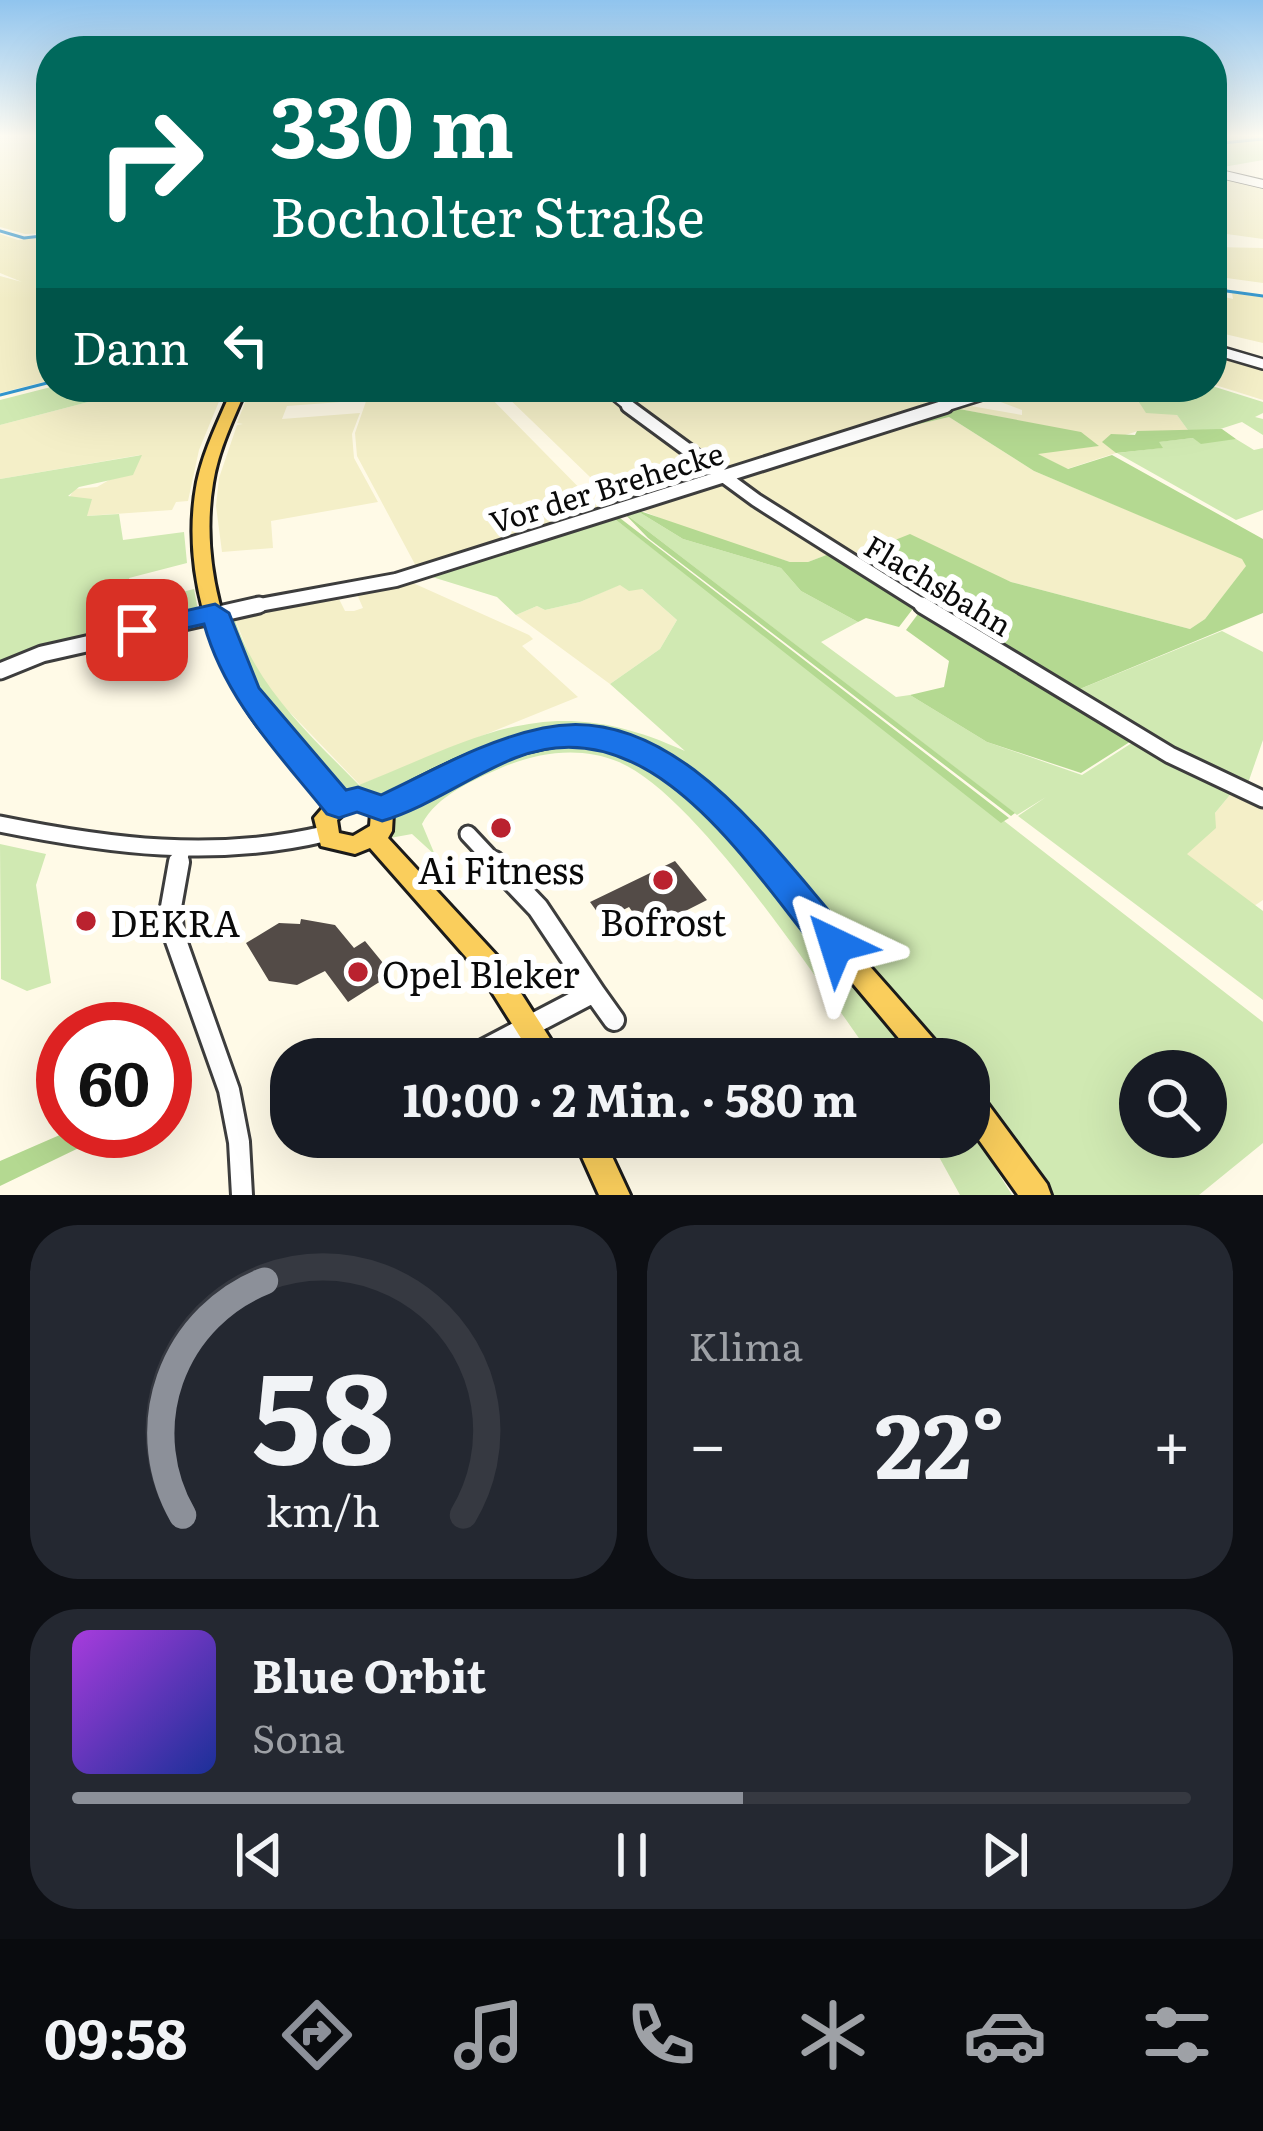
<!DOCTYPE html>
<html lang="de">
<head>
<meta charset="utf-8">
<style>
  body { margin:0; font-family:Literata,serif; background:#242831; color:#f1f3f6; height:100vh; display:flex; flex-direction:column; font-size:45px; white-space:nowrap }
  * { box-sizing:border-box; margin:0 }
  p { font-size:39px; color:#9ea1a6 }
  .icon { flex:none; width:66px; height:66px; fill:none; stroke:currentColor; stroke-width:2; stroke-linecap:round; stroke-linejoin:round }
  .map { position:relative; height:1195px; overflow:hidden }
  .drawer { display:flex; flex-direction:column; gap:30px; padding:30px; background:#0d0f14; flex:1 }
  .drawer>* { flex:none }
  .top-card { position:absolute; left:36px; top:36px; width:1191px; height:366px; border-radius:48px; box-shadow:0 12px 48px #0002; background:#00695c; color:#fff; overflow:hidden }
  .tools { position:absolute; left:1119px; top:1050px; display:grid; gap:24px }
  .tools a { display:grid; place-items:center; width:108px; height:108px; border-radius:50%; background:#171b24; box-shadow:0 12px 48px #0002; font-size:60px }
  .speed { position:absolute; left:36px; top:1002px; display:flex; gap:24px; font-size:60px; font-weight:700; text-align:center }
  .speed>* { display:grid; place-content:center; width:156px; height:156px; border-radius:50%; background:#171b24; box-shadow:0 12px 48px #0002; line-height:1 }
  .speed .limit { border:18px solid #d22; background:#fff; color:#111 }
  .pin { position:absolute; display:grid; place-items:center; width:102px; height:102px; color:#fff; margin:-51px; border-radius:24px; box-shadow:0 6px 18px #0006 }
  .me { position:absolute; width:132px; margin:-66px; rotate:319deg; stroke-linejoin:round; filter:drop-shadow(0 0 9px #0008) }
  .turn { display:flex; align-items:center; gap:42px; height:252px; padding:0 36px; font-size:54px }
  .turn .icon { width:156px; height:156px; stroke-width:2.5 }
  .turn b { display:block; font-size:84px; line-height:102px }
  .then { display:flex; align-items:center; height:114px; padding:0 36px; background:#0003; gap:24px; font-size:45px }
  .big { font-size:90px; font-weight:700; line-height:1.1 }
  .drawer .card { flex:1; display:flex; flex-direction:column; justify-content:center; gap:18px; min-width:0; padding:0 42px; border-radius:48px; background:#242831 }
  .drawer .dial { align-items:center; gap:0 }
  .dial svg { height:312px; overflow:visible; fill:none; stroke:#363941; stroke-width:7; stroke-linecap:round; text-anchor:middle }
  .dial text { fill:#f1f3f6; stroke:none }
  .song { display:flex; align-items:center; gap:36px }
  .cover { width:144px; height:144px; border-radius:18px; background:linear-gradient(135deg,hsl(280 70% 55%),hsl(230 70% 35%)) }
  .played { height:12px; border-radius:6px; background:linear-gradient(90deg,#8c9099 60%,#363941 60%) }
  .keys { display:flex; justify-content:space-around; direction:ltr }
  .heat { display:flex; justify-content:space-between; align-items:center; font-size:66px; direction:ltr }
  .drawer .tiles { flex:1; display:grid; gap:30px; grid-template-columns:1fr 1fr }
  .card:last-child { grid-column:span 2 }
  .trip { position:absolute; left:270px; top:1038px; width:720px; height:120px; border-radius:48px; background:#171b24; box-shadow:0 12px 48px #0002; font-weight:700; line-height:120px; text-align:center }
  .dock { display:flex; height:192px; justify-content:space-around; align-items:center; background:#090b0e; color:#9ea1a6 }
  .dock .icon { width:84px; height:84px }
  .dock .on { color:#8c9099 }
  .dock b { font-size:54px; color:#f1f3f6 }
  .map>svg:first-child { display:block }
  .farmland { fill:#f4efc8 }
  .green { fill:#d0e9b2; fill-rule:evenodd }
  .forest { fill:#b4d991 }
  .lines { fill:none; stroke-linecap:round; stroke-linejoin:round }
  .stream { stroke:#3296ce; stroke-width:3 }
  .building { fill:#534b47 }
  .minor-far4-casing { stroke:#3d3d3d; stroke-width:10 }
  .minor-far3-casing { stroke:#3d3d3d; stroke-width:14 }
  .minor-far2-casing { stroke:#3d3d3d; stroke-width:18 }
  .minor-far1-casing { stroke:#3d3d3d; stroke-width:21 }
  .minor-casing { stroke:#3d3d3d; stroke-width:26 }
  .major-casing { stroke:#1b1b1b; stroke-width:6 }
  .minor-far4 { stroke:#fff; stroke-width:8 }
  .minor-far3 { stroke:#fff; stroke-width:9 }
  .minor-far2 { stroke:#fff; stroke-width:12 }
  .minor-far1 { stroke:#fff; stroke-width:15 }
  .minor { stroke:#fff; stroke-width:20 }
  .major { fill:#face5c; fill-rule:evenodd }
  .route { fill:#1a73e8; stroke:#114b97; stroke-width:3 }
  .poi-dot { fill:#ba222f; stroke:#fff; stroke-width:4.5 }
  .labels { text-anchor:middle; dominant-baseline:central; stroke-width:12; stroke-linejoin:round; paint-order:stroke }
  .street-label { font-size:30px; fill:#0a0a0a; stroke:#fff }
  .near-poi-label { font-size:36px; fill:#0a0a0a; stroke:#fff }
</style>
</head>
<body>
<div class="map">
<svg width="1263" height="1195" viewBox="0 0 1263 1195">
  <rect width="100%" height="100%" fill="#fffae7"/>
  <path class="farmland" d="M0,135h51v98l-26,1 -25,-7z
    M1212,172l51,13v54l-51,-7z
    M0,234l18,6 33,-4v144l-51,13v-117l22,6 -22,-9z
    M1212,247l51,1v35l-51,-7z
    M1232,293l31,4v46l-51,-12v-37l21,5z
    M1212,352l51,15v33l-51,-16z
    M146,387h79l-26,63 -11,51 -12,1 -4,8 -86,6 5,-16 -22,-2 5,-9 23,-2 19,-11 24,-21 -140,24v-54z
    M251,387h81l9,15 -54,4 -5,13 78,-6 -8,21 2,24 24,44 -107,19 2,27 -51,4 -6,-46 3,-28 18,-53 6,-1 -6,-1z
    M371,387h109l122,124 -184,59 -61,-114 -2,-23z
    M497,387h102l107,85 -1,7 -86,26z
    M610,387h386l-269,85z
    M1069,387h88l33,46 -52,-2 -35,11 13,11 -49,16 -32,-16 63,-7 -17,-13 -127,-25 11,-3 57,10v-5l-24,-9 68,-9z
    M949,417l85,54 208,87 5,7 -42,54 -15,10 -179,-47 -28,-11 -133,-13 -117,-77 115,-40z
    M717,482l8,2 104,70 -21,8h-18l-102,-32 -52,-22z
    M413,583l116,52 4,4 -11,7 56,51 -218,88 -84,-87 -23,-34 -20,-50 104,-19 8,16h9l9,-3 -7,-16z
    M621,584l21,5 35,31 -17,29 -50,35 -94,-69 21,-9 8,4 35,-8z
    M1234,790l29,14v96l-9,6 -68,-52 29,-26v-15z"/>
  <path class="green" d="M1212,135h51v25l-51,9z
    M1212,386l51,16v11l-8,4 8,2v16l-21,-13 -31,10 -21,1 -13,-18 -31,-2 -11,-17h29l-7,-9z
    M51,387h95l-146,38v-25z
    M1193,438l43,1 18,11 9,-2v62l-27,10 -119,-67 44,-5 -4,-6z
    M142,455l-9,20 -54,12 -11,9 24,3 -5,17 32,-2 4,26 61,-8 3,31 -58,15 9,25 56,-14 4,21 -103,24 -95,31v-186z
    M634,509l49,30 98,29 20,23 57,31 -37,20 75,55 14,-2 77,47 95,33 56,-36 96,51 -19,23 1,15 -29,26 76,57v89l-245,-184 28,-19 -29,18 -394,-303z
    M611,516l652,506v121l-64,52h-150l-80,-108v-28h-24l-274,-299c-92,-55 -156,-22 -245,18 -22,9 -45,23 -70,17 -21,-6 -42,-32 -57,-48 -35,-38 -57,-77 -74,-126l8,-7c22,72 75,119 126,171 127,-51 191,-96 326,-34l-75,-67 50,-35 17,-29 -35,-31 -13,2 -9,-6 -40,17 -35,8 -8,-4 -21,9 -19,-18 -68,-21zM1140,1071h66v66h-66z
    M1222,631l41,21v88l-16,46 -172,-95z
    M578,742l76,22 47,38 219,257h-46c-55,-75 -176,-263 -255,-297 -39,-16 -79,-10 -116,5 -29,13 -66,28 -81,57l13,31 -23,-21 -22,4 1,-17 8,-12 41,-24 86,-37z
    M0,844l46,10 -10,31 15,98 -24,8 -26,-12z
    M969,1126l43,69h-52l-32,-58h41z"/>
  <path class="forest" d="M954,408l127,24 18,14 -61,8 30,15 44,-14 151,84v74l-188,78 -225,-133 60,-24 101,48 179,47 15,-10 41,-53 -4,-7 -208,-88 -85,-54 -101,24z
    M1222,429l14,10 -35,5 -8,-6 -34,4 4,6 -47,5 -14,-11 9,-8 24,1 2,-4z
    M634,509l156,53h18l21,-8 86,52 -16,21 -33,-9 -8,4 -57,-31 -20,-23 -98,-29z
    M623,512l392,301 -4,3 -363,-278z
    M616,515l393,303 -8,5 -390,-307z
    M921,610l215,128 -55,35 -94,-31 -77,-47 34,-8 5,-26 -43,-31z
    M69,1131h45l-114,55v-25z"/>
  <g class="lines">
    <path class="stream" d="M1212,144l51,-5
      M0,231l24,7 27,-3
      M1212,289l51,7
      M0,395l51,-13"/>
  </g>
  <path class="building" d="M675,861l32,39 -61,31 -17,-24 -26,13 -13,-18z
    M301,919l34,6 19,23 11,-7 27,33 -44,28 -23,-31 -28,14 -28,-4 -23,-38 33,-20 21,1z"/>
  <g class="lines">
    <g class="minor-far4-casing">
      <path id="minor-far4" d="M1212,172l51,12"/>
    </g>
    <g class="minor-far3-casing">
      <path id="minor-far3" d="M1212,349l51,15
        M605,387l27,22
        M937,409l70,-22"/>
    </g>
    <g class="minor-far2-casing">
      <path id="minor-far2" d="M628,406l128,94 171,108
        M243,608l153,-28 550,-174"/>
    </g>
    <g class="minor-far1-casing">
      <path id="minor-far1" d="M922,605l248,150 93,44
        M0,671l42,-17 217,-49
        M0,824c109,22 214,36 324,10
        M468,834l29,31
        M178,865l4,-15"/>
    </g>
    <g class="minor-casing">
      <path id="minor" d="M179,862l-8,45 2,25 56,158 10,52 3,53
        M594,992l20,28
        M466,1059l128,-67 -56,-84 -44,-46"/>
    </g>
    <g class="major-casing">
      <path id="major" d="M233,387h14c-13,31 -29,63 -34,96 -13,78 11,166 57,229 22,30 54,51 74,83l15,-4 22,8c65,-37 149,-79 225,-67 87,14 155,111 209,173 43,48 86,96 128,145l4,9h-31c-41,-50 -83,-99 -125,-148 -47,-56 -108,-145 -182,-163 -68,-17 -159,31 -216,65l-1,18 -4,7 110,119 65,102h-29l-54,-86 -110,-125 -15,6 -34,-8 -7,-28 13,-15c-19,-28 -47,-49 -68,-76 -50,-68 -78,-161 -62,-245 7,-33 23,-64 36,-95zM358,808l13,5 -1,13 -17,10 -14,-3 -2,-13 10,-9z
        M969,1088l10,4 68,92 4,11h-33l-49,-69z
        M573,1137h30l27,58h-31z"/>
    </g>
    <use href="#minor-far4" class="minor-far4"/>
    <use href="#minor-far3" class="minor-far3"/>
    <use href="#minor-far2" class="minor-far2"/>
    <use href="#minor-far1" class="minor-far1"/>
    <use href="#minor" class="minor"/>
    <use href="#major" class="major"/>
  </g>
  <linearGradient id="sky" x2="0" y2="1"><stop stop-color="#90c4ee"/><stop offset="0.45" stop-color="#fffdf4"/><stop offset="1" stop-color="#fffdf4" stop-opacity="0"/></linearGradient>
  <rect width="1263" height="302" fill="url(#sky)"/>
  <path class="route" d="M215,604l14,9 30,75 87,102 12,-3 23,8c53,-25 104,-55 162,-67 131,-29 231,122 306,206l6,11 -6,11 -13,5 -14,-5c-73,-88 -171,-253 -307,-198 -45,18 -86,49 -133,63l-25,-9 -18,6 -12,-4c-48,-60 -102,-114 -123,-190l-67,15 -14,-9 4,-6z"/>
  <g class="poi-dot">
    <circle cx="501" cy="828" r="12"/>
    <circle cx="663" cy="880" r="12"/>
    <circle cx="86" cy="921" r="12"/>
    <circle cx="358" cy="972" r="12"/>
  </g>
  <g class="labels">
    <g class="street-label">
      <text transform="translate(606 486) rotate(-17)">Vor der Brehecke</text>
      <text transform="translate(939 584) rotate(31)">Flachsbahn</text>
    </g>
    <g class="near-poi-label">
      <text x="501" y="868">Ai Fitness</text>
      <text x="663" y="920">Bofrost</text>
      <text x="110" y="921" text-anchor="start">DEKRA</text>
      <text x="382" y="972" text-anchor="start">Opel Bleker</text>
    </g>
  </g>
</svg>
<div class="tools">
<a><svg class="icon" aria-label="search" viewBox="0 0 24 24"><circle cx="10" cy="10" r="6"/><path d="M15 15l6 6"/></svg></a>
</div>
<div class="speed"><div class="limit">60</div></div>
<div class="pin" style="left:137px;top:630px;background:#d93025"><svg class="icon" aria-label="arrive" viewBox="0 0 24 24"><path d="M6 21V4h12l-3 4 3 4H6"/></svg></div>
<svg class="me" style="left:836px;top:945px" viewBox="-20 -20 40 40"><path d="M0-17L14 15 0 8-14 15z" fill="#1a73e8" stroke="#fff" stroke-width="4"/></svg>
<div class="trip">10:00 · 2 Min. · 580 m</div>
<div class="top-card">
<div class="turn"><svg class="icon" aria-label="right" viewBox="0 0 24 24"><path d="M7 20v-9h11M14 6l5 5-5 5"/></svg><div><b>330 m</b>Bocholter Straße</div></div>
<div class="then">Dann<svg class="icon" aria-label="left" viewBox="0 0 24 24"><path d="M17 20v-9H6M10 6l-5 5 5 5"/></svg></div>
</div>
</div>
<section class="drawer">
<div class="tiles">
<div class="card dial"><svg viewBox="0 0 100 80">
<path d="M14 69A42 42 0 1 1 86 69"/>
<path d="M14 69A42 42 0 0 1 35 9" stroke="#8c9099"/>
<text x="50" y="56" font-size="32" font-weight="700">58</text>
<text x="50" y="72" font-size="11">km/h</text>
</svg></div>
<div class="card"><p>Klima</p>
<div class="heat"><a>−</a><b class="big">22°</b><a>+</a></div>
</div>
<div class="card">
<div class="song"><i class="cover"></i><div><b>Blue Orbit</b><p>Sona</p></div></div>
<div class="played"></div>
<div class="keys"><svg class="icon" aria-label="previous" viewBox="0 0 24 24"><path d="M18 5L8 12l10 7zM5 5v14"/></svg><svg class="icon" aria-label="pause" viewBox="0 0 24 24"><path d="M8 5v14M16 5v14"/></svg><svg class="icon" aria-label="next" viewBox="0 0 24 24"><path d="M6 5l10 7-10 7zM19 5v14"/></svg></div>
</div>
</div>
</section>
<nav class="dock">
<b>09:58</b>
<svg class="icon on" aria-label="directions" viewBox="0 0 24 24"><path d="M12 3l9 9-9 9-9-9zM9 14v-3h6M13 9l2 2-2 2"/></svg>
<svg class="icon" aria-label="music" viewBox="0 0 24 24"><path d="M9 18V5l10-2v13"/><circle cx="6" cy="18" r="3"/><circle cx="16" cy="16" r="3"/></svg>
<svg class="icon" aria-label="phone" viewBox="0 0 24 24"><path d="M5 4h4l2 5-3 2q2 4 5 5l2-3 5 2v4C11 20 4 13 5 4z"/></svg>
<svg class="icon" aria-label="climate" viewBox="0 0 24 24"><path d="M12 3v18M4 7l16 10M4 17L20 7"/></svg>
<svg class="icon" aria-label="car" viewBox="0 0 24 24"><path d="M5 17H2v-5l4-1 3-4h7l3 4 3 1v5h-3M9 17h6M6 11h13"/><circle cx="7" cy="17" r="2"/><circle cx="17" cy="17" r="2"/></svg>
<svg class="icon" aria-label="filters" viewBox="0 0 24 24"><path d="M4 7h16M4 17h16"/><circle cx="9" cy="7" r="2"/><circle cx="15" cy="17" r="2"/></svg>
</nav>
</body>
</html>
